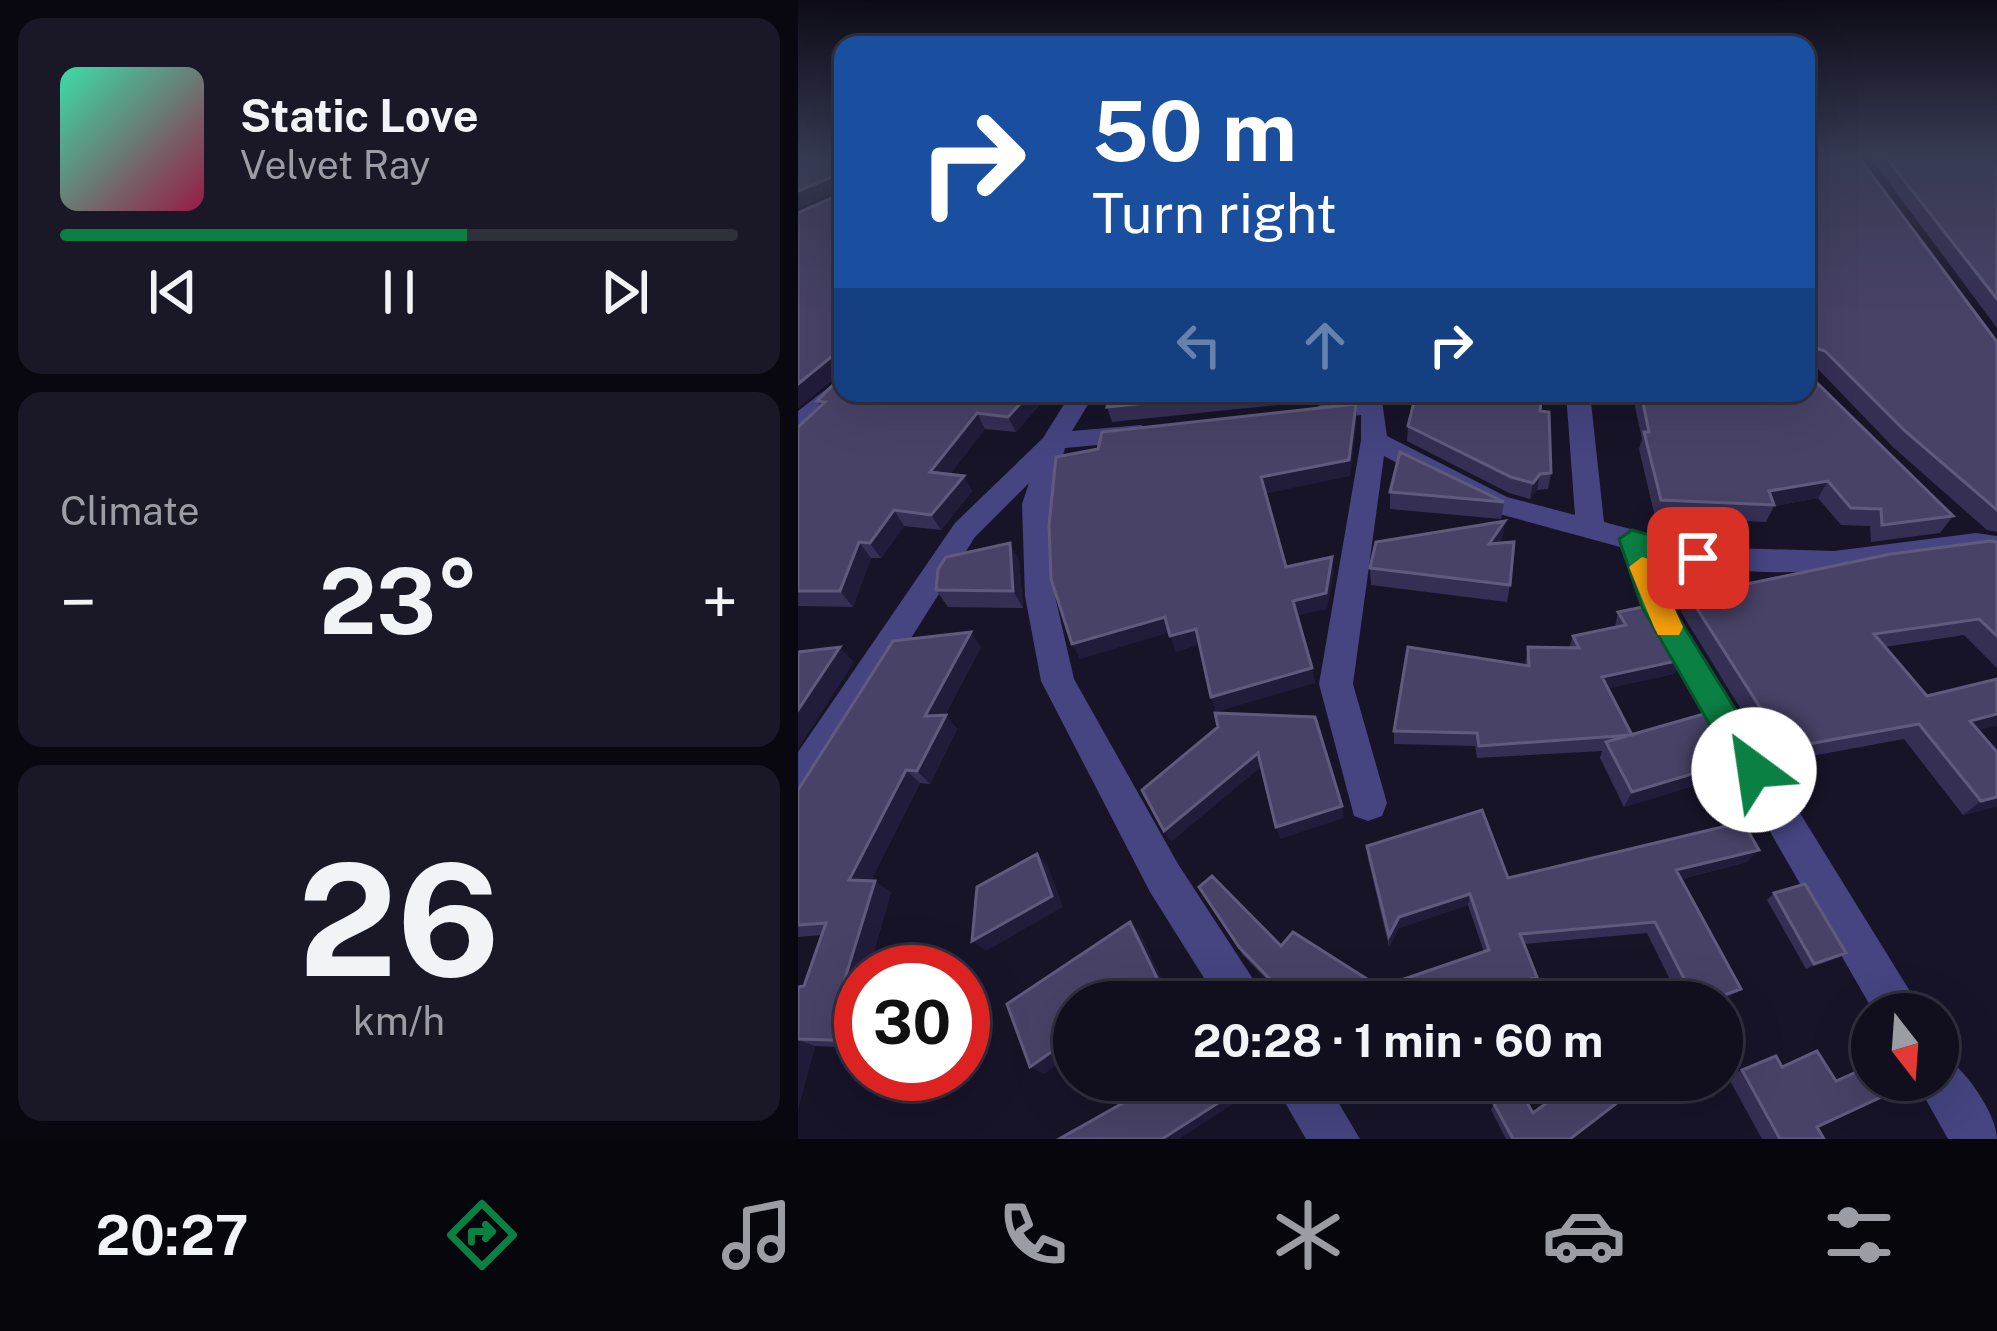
<!DOCTYPE html>
<html lang="en">
<head>
<meta charset="utf-8">
<style>
  body { margin:0; font-family:"Public Sans",sans-serif; background:#1a1827; color:#f1f3f6; height:100vh; display:flex; flex-direction:column; font-size:45px; white-space:nowrap }
  * { box-sizing:border-box; margin:0 }
  p { font-size:39px; color:#9c9ca4 }
  .icon { flex:none; width:66px; height:66px; fill:none; stroke:currentColor; stroke-width:2; stroke-linecap:round; stroke-linejoin:round }
  .map { position:relative; flex:1; overflow:hidden }
  .drawer { display:flex; flex-direction:column; gap:18px; padding:18px; background:#090810; width:798px }
  .drawer>* { flex:none }
  .top-card { position:absolute; left:36px; top:36px; width:981px; height:366px; border-radius:24px; box-shadow:0 12px 48px #0002,0 0 0 3px #302f3c; background:#1a4fa0; color:#fff; overflow:hidden }
  .needle { width:78px; rotate:163deg }
  .fabs { position:absolute; left:1053px; top:993px; display:grid; gap:24px }
  .fabs a { display:grid; place-items:center; width:108px; height:108px; border-radius:50%; background:#110f1e; box-shadow:0 12px 48px #0002,0 0 0 3px #302f3c; font-size:60px }
  .speed { position:absolute; left:36px; top:945px; display:flex; gap:24px; font-size:60px; font-weight:700; text-align:center }
  .speed>* { display:grid; place-content:center; width:156px; height:156px; border-radius:50%; background:#110f1e; box-shadow:0 12px 48px #0002,0 0 0 3px #302f3c; line-height:1 }
  .speed .limit { border:18px solid #d22; background:#fff; color:#111 }
  .pin { position:absolute; display:grid; place-items:center; width:102px; height:102px; color:#fff; margin:-51px; border-radius:24px; box-shadow:0 6px 18px #0006 }
  .me { position:absolute; width:132px; margin:-66px; rotate:329deg; stroke-linejoin:round; filter:drop-shadow(0 0 9px #0008) }
  .turn { display:flex; align-items:center; gap:42px; height:252px; padding:0 60px; font-size:54px }
  .turn .icon { width:156px; height:156px; stroke-width:2.5 }
  .turn b { display:block; font-size:84px; line-height:102px }
  .lanes { display:flex; align-items:center; height:114px; padding:0 60px; background:#0003; justify-content:center; gap:60px; direction:ltr }
  .lanes .off { opacity:.35 }
  .big { font-size:90px; font-weight:700; line-height:1.1 }
  .drawer .widget { flex:1; display:flex; flex-direction:column; justify-content:center; gap:18px; min-width:0; padding:0 42px; border-radius:24px; background:#1a1827 }
  .drawer .dial { align-items:center; gap:0 }
  .dial b { font-size:156px; line-height:1 }
  .song { display:flex; align-items:center; gap:36px }
  .cover { width:144px; height:144px; border-radius:18px; background:linear-gradient(135deg,hsl(160 70% 55%),hsl(340 70% 35%)) }
  .played { height:12px; border-radius:6px; background:linear-gradient(90deg,#0b8043 60%,#302f3c 60%) }
  .keys { display:flex; justify-content:space-around; direction:ltr }
  .heat { display:flex; justify-content:space-between; align-items:center; font-size:66px; direction:ltr }
  .trip { position:absolute; left:255px; top:981px; width:690px; height:120px; border-radius:60px; background:#110f1e; box-shadow:0 12px 48px #0002,0 0 0 3px #302f3c; font-weight:700; line-height:120px; text-align:center }
  .menu { display:flex; height:192px; justify-content:space-around; align-items:center; background:#07060c; color:#9c9ca4 }
  .menu .icon { width:84px; height:84px }
  .menu .active { color:#0b8043 }
  .menu b { font-size:54px; color:#f1f3f6 }
  main { display:flex; flex:1; min-height:0 }
  .map>svg:first-child { display:block }
  .lines { fill:none; stroke-linecap:round; stroke-linejoin:round }
  .minor { fill:#464481; fill-rule:evenodd }
  .wall { fill:#362f54 }
  .shaded-wall { fill:#221c3b }
  .building { fill:#484266; stroke:#605b7d; stroke-width:3 }
  .route { fill:#0b8043; stroke:#07532c; stroke-width:3 }
  .slow { fill:#f59e0b }
</style>
</head>
<body>
<main>
<section class="drawer">
<div class="widget">
<div class="song"><i class="cover"></i><div><b>Static Love</b><p>Velvet Ray</p></div></div>
<div class="played"></div>
<div class="keys"><svg class="icon" aria-label="previous" viewBox="0 0 24 24"><path d="M18 5L8 12l10 7zM5 5v14"/></svg><svg class="icon" aria-label="pause" viewBox="0 0 24 24"><path d="M8 5v14M16 5v14"/></svg><svg class="icon" aria-label="next" viewBox="0 0 24 24"><path d="M6 5l10 7-10 7zM19 5v14"/></svg></div>
</div>
<div class="widget"><p>Climate</p>
<div class="heat"><a>−</a><b class="big">23°</b><a>+</a></div>
</div>
<div class="widget dial"><b>26</b><p>km/h</p></div>
</section>
<div class="map">
<svg width="1199" height="1139" viewBox="0 0 1199 1139">
  <rect width="100%" height="100%" fill="#171428"/>
  <g class="lines">
    <path class="minor" d="M45,376l3,17 -39,36 -9,3v-21z
      M273,393h24l-23,38 69,-6 13,8 -13,8 -76,7 -15,56 5,92 19,83 104,185 90,138h-49l-69,-110 -109,-211 -16,-85 -3,-92 7,-21 -54,54 -164,259 -13,6v-50l157,-229 88,-85z
      M768,393h24l14,129 94,25 136,4 142,-18 21,3v22l-21,-5c-107,15 -217,33 -323,3l18,48 253,410h-49l-229,-398 -26,-69 -132,-36 -104,-55 -31,228 34,119 -5,13 -14,5 -14,-5 -35,-132 42,-244v-25l-41,4 -12,-7 12,-7 62,-4 5,35 120,61 68,18z
      M1140,1053c23,9 59,60 59,86h-49l-33,-59h23z
      M474,1080h53l35,59h-54z"/>
  </g>
  <path class="wall" d="M0,156h45l207,237 -34,39 -31,-3 -35,45 14,2 8,15 -31,39 -37,-4 -23,32h-10l-18,49 -55,-1v-179l22,-21 -3,-5 24,-24 -1,-4 -42,35 41,-218 -41,18z
    M1008,156l191,186v190l-10,-2 -93,-82 -77,-80 -7,-3v11l143,140 -13,17 -69,9 -1,-16 -29,-1 -23,-27 -44,8 -8,16 -111,-5 -16,-68 3,-10 -10,-46h174z
    M1071,156h128v172z
    M312,393h253v3l-251,26 -5,-15z
    M682,400l60,11 11,62 -3,16 -11,1 -7,9 -21,-6 -102,-52 1,-15z
    M592,492l114,10 -3,17 -111,-10z
    M707,521l-3,17 -3,5 11,42 -3,17 -136,-17 -1,-17z
    M1199,542v126l-33,-33 -80,12 43,49 51,34 19,22v54l-34,9 -59,-76 -130,24 -93,-151 8,-16z
    M221,560l4,48 -75,-1 -12,-17z
    M820,612l63,48 -7,14 -67,14 25,47 110,24 -10,15 -108,33 -24,-49 2,-7 -125,7 -2,-12 -81,-2v-13l131,-66 3,-18 41,1 4,-12 42,-9z
    M183,647l-36,68 12,14 -27,55 -10,-1 -49,97 20,12 -23,80h-7v76l-46,-2 -17,62v-121l6,-1 18,-51 -24,2v-147z
    M569,846l141,32 239,-16 -66,17 48,119 -11,4h-37l-34,-69 -123,11 13,33 -5,10 -46,15h-79l-3,-14v-9l80,-27 -16,-47 -69,23 -10,19 -21,-88z
    M976,893l72,60 -8,5 -32,11 -39,-69z
    M406,896l77,50 86,33 1,7 -9,16h-71l-45,-47z
    M944,1070l75,57 7,12h-62l-34,-62z
    M696,1104l39,9 37,26h-64l-15,-29z"/>
  <path class="shaded-wall" d="M36,176l7,13 -43,19v-17z
    M33,357l9,15 -42,36v-24z
    M232,393h20l-34,39 -8,-15z
    M558,404l1,16 -7,56 -86,18 -3,-17z
    M179,413l8,16 -45,59 -10,-16z
    M742,474l-3,16 -7,9 3,-16z
    M166,476l8,15 -31,39 -10,-15z
    M1030,481l-10,17 -44,8 -5,-15z
    M96,510l10,16 -23,32 -11,-15z
    M707,521l-3,17 -15,23 2,-17z
    M61,542l12,16 -18,49 -13,-16z
    M212,543l9,17 4,48 -10,-17z
    M534,557l2,16 -7,36 -32,7 -2,-15z
    M367,617l6,15 -91,27 -8,-15z
    M398,629l5,15 -25,8 -6,-16z
    M173,632l10,15 -44,83 -12,-14z
    M42,647l14,15 -56,87v-39z
    M883,660l-7,14 -77,17 5,-14z
    M514,668l3,15 -99,29 -5,-15z
    M1199,714v12l-43,10 16,-15z
    M148,715l11,14 -27,55 -13,-13z
    M460,753l4,13 -91,76 -7,-11z
    M944,759l-10,15 -108,33 8,-15z
    M108,770l14,13 -54,108 -17,-11z
    M1199,797v9l-34,9 18,-14z
    M544,806l2,12 -64,21 -4,-12z
    M961,850l-12,12 -79,20 8,-12z
    M239,854l11,12 15,41 -77,44 -14,-10z
    M77,881l16,11 -23,80h-7v21l-18,-8z
    M672,894l-2,11 -69,23 -10,19v-11l10,-19z
    M332,922l10,11 26,55 -19,14h-24z
    M1048,953l-8,5 -32,11 8,-5z
    M739,977l-5,10 -46,15h-24z
    M569,979l1,7 -9,16h-4z
    M943,989l-12,9 -11,4h-12z
    M165,1021l8,4 -1,27 -7,-3z
    M276,1036v17l-30,21 -14,-7z
    M0,1040l17,6 -17,62z
    M442,1080h4l5,14 -70,45h-17z"/>
  <path class="building" d="M0,156h45v237h187l-22,24 -31,-4 -47,59 34,4 -33,39 -37,-5 -24,33 -11,-1 -19,49h-42v-164l27,-25 -8,-1 24,-24 -3,-17 -7,-3 -33,27v-171l40,-18 3,-15 -7,-4 -36,15z
    M1008,156h52l139,186v168l-92,-79 -80,-80 -10,-3 -6,5 1,23 143,140 -71,9 -1,-16 -30,-1 -23,-27 -59,10 5,14 -113,-5 -17,-68h5l-8,-39h165z
    M1087,156h112v143z
    M312,393h132l-135,14z
    M683,393h61l-2,18 9,1 2,61 -11,1 -7,9 -22,-6 -103,-51 8,-32 65,6z
    M558,404l-7,56 -88,17 25,90 46,-10 -6,36 -33,8 19,67 -101,29 -15,-68 -26,7 -5,-19 -93,27 -21,-65 -2,-54 7,-68 42,-8 4,-17z
    M602,452l104,50 -114,-10z
    M707,521l-16,23 25,-2 -4,43 -140,-17 6,-26z
    M1192,541l7,1v94l-18,-17 -105,15 53,62 70,-17v35l-27,7 27,31v45l-16,4 -62,-77 -133,24 -97,-152 202,-42z
    M212,543l3,48 -77,-1 2,-21 8,-12z
    M850,606l33,54 -79,17 30,58 -153,11 -2,-13 -83,-2 14,-84 121,19 -1,-19 51,1 -6,-12 53,-11 -8,-13z
    M173,632l-46,84 21,-1 -29,56 -11,-1 -57,110 26,1 -32,104 18,1v55l-63,-2v-52l6,-1 22,-63 -28,2v-135l95,-149z
    M42,647l-42,63v-58z
    M916,711l28,48 -110,33 -26,-50z
    M417,713l100,4 27,89 -66,21 -18,-74 -94,78 -22,-41 76,-63z
    M684,810l26,68 235,-56 16,28 -83,20 65,119 -35,13h-10l-41,-80 -135,12 17,43 -75,25h-52l-6,-23 85,-29 -19,-56 -71,23 -10,19 -22,-90z
    M239,854l15,42 -80,45 5,-54z
    M414,876l69,70 12,-14 74,47 -12,23h-63l-53,-55 -40,-60z
    M1007,884l41,69 -32,11 -40,-71z
    M332,922l27,56 -34,24h-49v34l-44,31 -23,-63z
    M1019,1051l19,30 36,-16v15h46l-101,47 7,12h-44l-38,-69 34,-14 6,11z
    M366,1080h76l3,7 -81,52h-103z
    M780,1080h63l2,3 -73,56h-57l-19,-35 24,-17 15,26z"/>
  <linearGradient id="sky" x2="0" y2="1"><stop stop-color="#0d0b16"/><stop offset="0.49" stop-color="#363a53"/><stop offset="1" stop-color="#363a53" stop-opacity="0"/></linearGradient>
  <rect width="1199" height="316" fill="url(#sky)"/>
  <path class="route" d="M834,530l75,21 4,7 -13,10 -47,-14 19,50 96,155 5,11 -5,11 -12,4 -12,-4 -100,-174 -23,-68z"/>
  <path class="slow" d="M844,557l10,3 31,67 -4,8h-21l-4,-8 -25,-60z"/>
</svg>
<div class="fabs">
<a><svg class="needle" viewBox="-14 -14 28 28"><path d="M0-13l5 13h-10z" fill="#e53935"/><path d="M0 13l5-13h-10z" fill="#9c9ca4"/></svg></a>
</div>
<div class="speed"><div class="limit">30</div></div>
<div class="pin" style="left:900px;top:558px;background:#d93025"><svg class="icon" aria-label="arrive" viewBox="0 0 24 24"><path d="M6 21V4h12l-3 4 3 4H6"/></svg></div>
<svg class="me" style="left:956px;top:770px" viewBox="-20 -20 40 40"><circle r="19" fill="#fff"/><path d="M0-13L10 11 0 6-10 11z" fill="#0b8043"/></svg>
<div class="trip">20:28 · 1 min · 60 m</div>
<div class="top-card">
<div class="turn"><svg class="icon" aria-label="right" viewBox="0 0 24 24"><path d="M7 20v-9h11M14 6l5 5-5 5"/></svg><div><b>50 m</b>Turn right</div></div>
<div class="lanes"><svg class="icon off" aria-label="left" viewBox="0 0 24 24"><path d="M17 20v-9H6M10 6l-5 5 5 5"/></svg><svg class="icon off" aria-label="ahead" viewBox="0 0 24 24"><path d="M12 20V5M6 11l6-6 6 6"/></svg><svg class="icon" aria-label="right" viewBox="0 0 24 24"><path d="M7 20v-9h11M14 6l5 5-5 5"/></svg></div>
</div>
</div>
</main>
<nav class="menu">
<b>20:27</b>
<svg class="icon active" aria-label="directions" viewBox="0 0 24 24"><path d="M12 3l9 9-9 9-9-9zM9 14v-3h6M13 9l2 2-2 2"/></svg>
<svg class="icon" aria-label="music" viewBox="0 0 24 24"><path d="M9 18V5l10-2v13"/><circle cx="6" cy="18" r="3"/><circle cx="16" cy="16" r="3"/></svg>
<svg class="icon" aria-label="phone" viewBox="0 0 24 24"><path d="M5 4h4l2 5-3 2q2 4 5 5l2-3 5 2v4C11 20 4 13 5 4z"/></svg>
<svg class="icon" aria-label="climate" viewBox="0 0 24 24"><path d="M12 3v18M4 7l16 10M4 17L20 7"/></svg>
<svg class="icon" aria-label="car" viewBox="0 0 24 24"><path d="M5 17H2v-5l4-1 3-4h7l3 4 3 1v5h-3M9 17h6M6 11h13"/><circle cx="7" cy="17" r="2"/><circle cx="17" cy="17" r="2"/></svg>
<svg class="icon" aria-label="filters" viewBox="0 0 24 24"><path d="M4 7h16M4 17h16"/><circle cx="9" cy="7" r="2"/><circle cx="15" cy="17" r="2"/></svg>
</nav>
</body>
</html>
